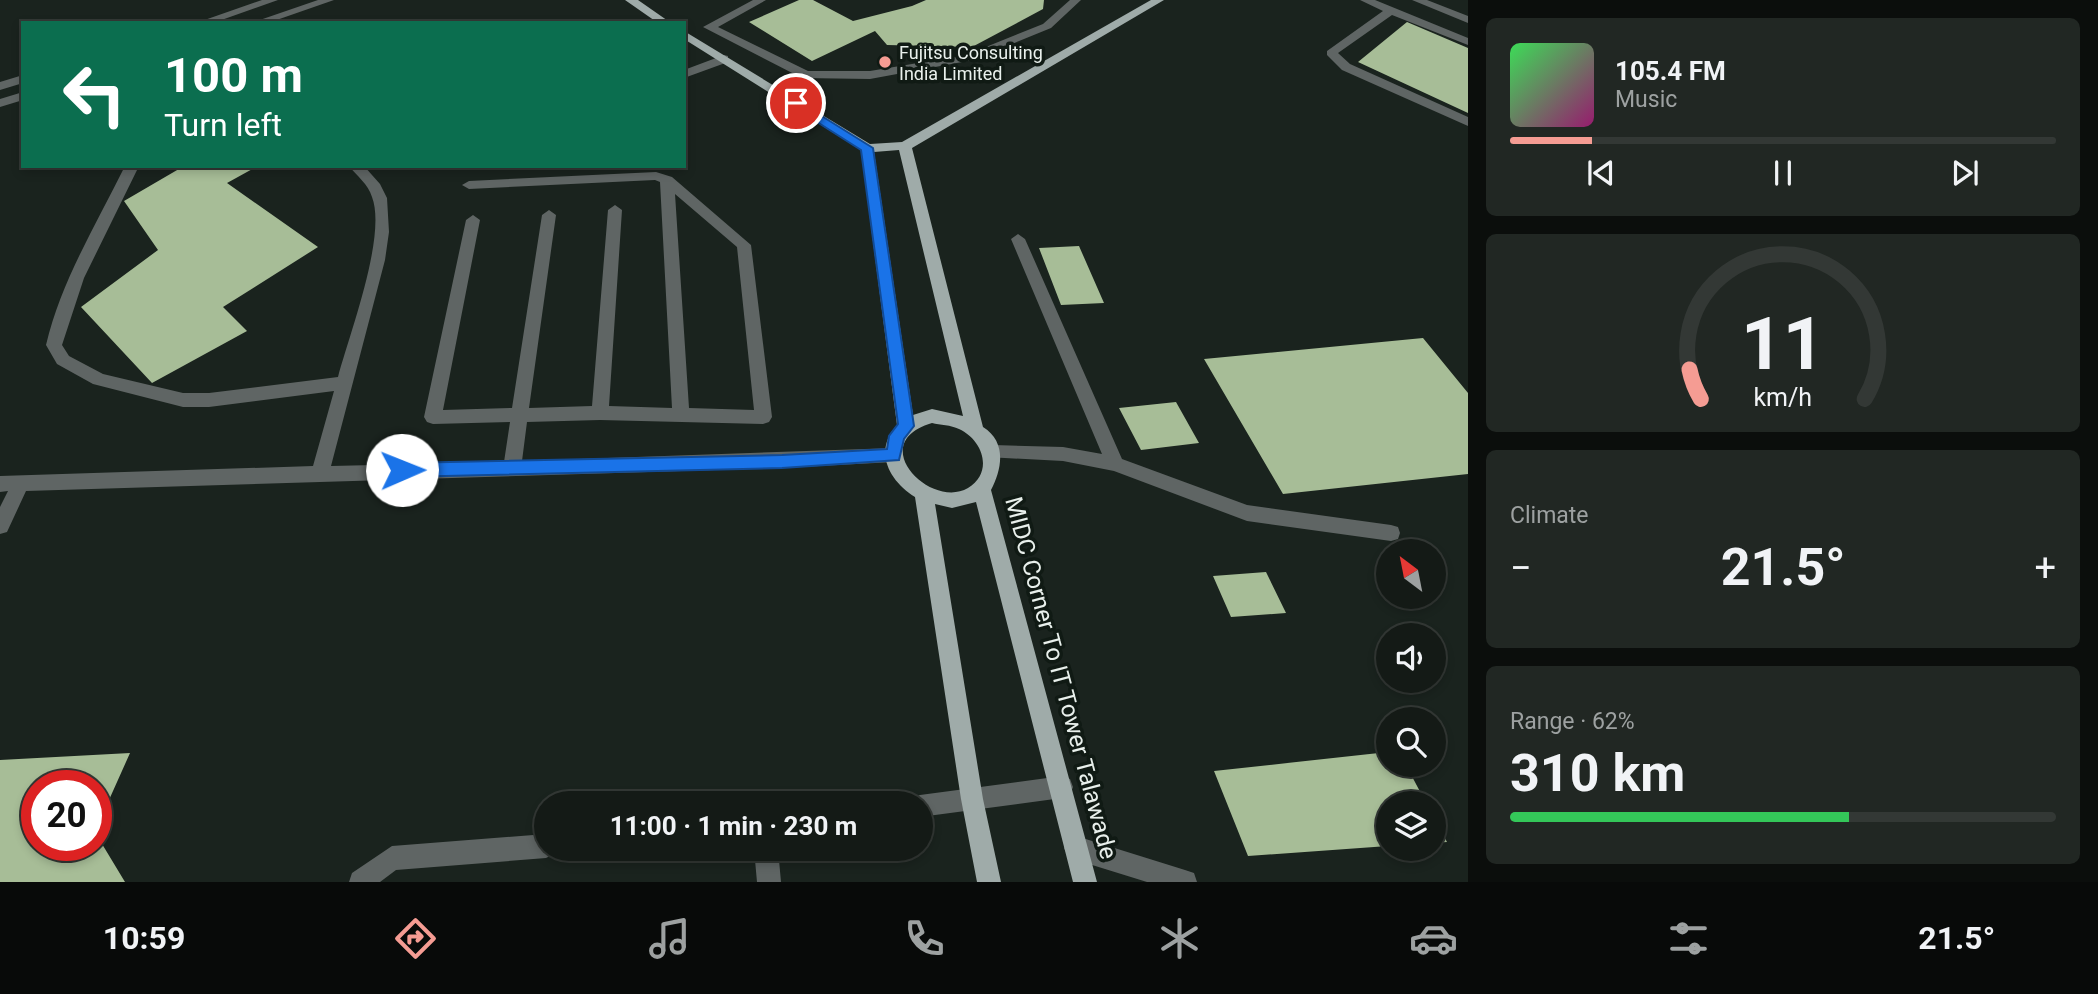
<!DOCTYPE html>
<html lang="en">
<head>
<meta charset="utf-8">
<style>
  body { margin:0; font-family:Roboto,sans-serif; background:#212723; color:#f1f3f6; height:100vh; display:flex; flex-direction:column; font-size:26px; white-space:nowrap }
  * { box-sizing:border-box; margin:0 }
  p { font-size:23px; color:#9da1a1 }
  .icon { flex:none; width:38px; height:38px; fill:none; stroke:currentColor; stroke-width:2; stroke-linecap:round; stroke-linejoin:round }
  .map { position:relative; flex:1; overflow:hidden }
  .side { display:flex; flex-direction:column; gap:18px; padding:18px; background:#0b0e0c; width:630px }
  .side>* { flex:none }
  .hud { position:absolute; left:21px; top:21px; width:665px; height:147px; border-radius:0px; box-shadow:0 4px 10px #0003,0 0 0 2px #333835; background:#0b6e4f; color:#fff; overflow:hidden }
  .needle { width:46px; rotate:328deg }
  .buttons { position:absolute; left:1376px; top:539px; display:grid; gap:14px }
  .buttons a { display:grid; place-items:center; width:70px; height:70px; border-radius:50%; background:#141a16; box-shadow:0 4px 10px #0003,0 0 0 2px #333835; font-size:35px }
  .speed { position:absolute; left:21px; top:770px; display:flex; gap:14px; font-size:35px; font-weight:700; text-align:center }
  .speed>* { display:grid; place-content:center; width:91px; height:91px; border-radius:50%; background:#141a16; box-shadow:0 4px 10px #0003,0 0 0 2px #333835; line-height:1 }
  .speed .limit { border:10px solid #d22; background:#fff; color:#111 }
  .pin { position:absolute; display:grid; place-items:center; width:60px; height:60px; color:#fff; margin:-30px; border:4px solid #fff; border-radius:50%; box-shadow:0 2px 7px #0007 }
  .me { position:absolute; width:77px; margin:-38px; rotate:89deg; stroke-linejoin:round; filter:drop-shadow(0 0 5px #0008) }
  .turn { display:flex; align-items:center; gap:24px; height:147px; padding:0 28px; font-size:32px }
  .turn .icon { width:91px; height:91px; stroke-width:2.5 }
  .turn b { display:block; font-size:49px; line-height:60px }
  .big { font-size:52px; font-weight:700; line-height:1.1 }
  .side .widget { flex:1; display:flex; flex-direction:column; justify-content:center; gap:10px; min-width:0; padding:0 24px; border-radius:10px; background:#212723 }
  .side .dial { align-items:center; gap:0 }
  .dial svg { height:182px; overflow:visible; fill:none; stroke:#333835; stroke-width:7; stroke-linecap:round; text-anchor:middle }
  .dial text { fill:#f1f3f6; stroke:none }
  .song { display:flex; align-items:center; gap:21px }
  .cover { width:84px; height:84px; border-radius:10px; background:linear-gradient(135deg,hsl(130 70% 55%),hsl(320 70% 35%)) }
  .played { height:7px; border-radius:4px; background:linear-gradient(90deg,#f59c93 15%,#333835 15%) }
  .keys { display:flex; justify-content:space-around; direction:ltr }
  .heat { display:flex; justify-content:space-between; align-items:center; font-size:38px; direction:ltr }
  .charge { height:10px; border-radius:5px; background:linear-gradient(90deg,#34c759 62%,#333835 0) }
  .trip { position:absolute; left:534px; top:791px; width:399px; height:70px; border-radius:35px; background:#141a16; box-shadow:0 4px 10px #0003,0 0 0 2px #333835; font-weight:700; line-height:70px; text-align:center }
  .tabs { display:flex; height:112px; justify-content:space-around; align-items:center; background:#080a09; color:#9da1a1 }
  .tabs .icon { width:49px; height:49px }
  .tabs .current { color:#f59c93 }
  .tabs b { font-size:32px; color:#f1f3f6 }
  main { display:flex; flex:1; min-height:0 }
  .map>svg:first-child { display:block }
  .building { fill:#a7bd97 }
  .lines { fill:none; stroke-linecap:round; stroke-linejoin:round }
  .minor { fill:#5f6564; fill-rule:evenodd }
  .major { fill:#9faba9; fill-rule:evenodd }
  .route { fill:#1a73e8; stroke:#114b97; stroke-width:2 }
  .poi-dot { fill:#f59c93; stroke:#101a14; stroke-width:2.5 }
  .labels { text-anchor:middle; dominant-baseline:central; stroke-width:7; stroke-linejoin:round; paint-order:stroke }
  .far-poi-label { font-size:18px; fill:#e9f0ec; stroke:#101a14; text-anchor:start }
  .near-street-label { font-size:24px; fill:#e9f0ec; stroke:#101a14 }
</style>
</head>
<body>
<main>
<div class="map">
<svg width="1468" height="882" viewBox="0 0 1468 882">
  <rect width="100%" height="100%" fill="#1a231e"/>
  <path class="building" d="M799,0h14l40,21 59,-15 14,-6h118l-1,9 -71,38 -85,-2 -12,-14 -63,30 -63,-39z
    M1407,22l61,26v65l-110,-51z
    M184,166h74l-31,17 91,64 -95,60 24,24 -95,52 -71,-76 77,-57 -34,-49z
    M1079,246l25,57 -43,2 -22,-57z
    M1423,338l45,55v81l-185,20 -79,-135z
    M1176,402l23,41 -58,7 -22,-42z
    M1266,572l20,41 -55,4 -18,-41z
    M1388,752v13h18l20,38h-38v43l-140,10 -34,-85z
    M130,753l-34,76v-43h-59v59h59v-11l29,48h-125v-122z
    M1433,816l14,26 -14,1z"/>
  <g class="lines">
    <path class="minor" d="M262,0h16l-65,23h-17z
      M318,0h16l-66,23h-17z
      M753,0h13l-48,27 90,44h62l96,-16 77,-31 27,-24h11l-30,28 -78,32 -103,19 -68,-1 -99,-51z
      M1360,0h15l93,38v7l-76,-30 -54,38 12,11 118,53v9l-126,-56 -15,-15v-4l56,-40z
      M1412,0h15l41,16v7z
      M724,55l4,1v6l-44,16v-8z
      M23,75v8l-23,7v-8z
      M23,92v8l-23,7v-8z
      M125,166h14l-55,112 -22,67 7,11 34,18 80,19h26l129,-16c11,-42 49,-141 34,-180 -4,-13 -15,-21 -23,-31h15l16,18 7,14 2,34 -4,28 -54,206 173,-4 6,-40 -77,2 -6,-2 -3,-5 42,-197 7,-5 7,5 -37,190 69,-2 30,-193 7,-5 7,5 -27,193 63,-2 16,-196 7,-5 7,5 -13,196 63,2 -12,-226 -5,-2 -186,9 -7,-4 7,-4 187,-9 16,5 79,68 21,172 -3,5 -6,2 -163,-4 -73,2 -5,39 372,-13 6,2 3,5 -3,5 -6,2 -112,6 -756,23 -19,41 -7,2v-27l8,-16 -8,1v-16l313,-10 21,-75 -125,16h-26l-90,-23 -36,-20 -11,-19c15,-64 50,-120 79,-179zM675,194l62,53 17,163 -65,-2z
      M1018,234l7,5 97,220 125,46 144,20 7,2 2,6 -2,6 -7,2 -144,-20 -133,-50 -51,-10 -76,-4 -3,-5 3,-5 6,-2 70,2 39,7 -91,-215z
      M1062,776l8,3 3,8 -3,8 -8,3 -142,19v-14h-10l2,-5 8,-3z
      M546,834v15h11l-3,5 -8,4 -150,12 -16,12h-31l3,-9 40,-27z
      M1076,836l109,34 9,3 3,9h-50l-71,-22 -8,-4 -4,-8 4,-8z
      M754,849h24l3,33h-24z"/>
    <path class="major" d="M625,0h13l33,23h-13z
      M1151,0h13l-252,148 71,279c24,15 19,42 8,63l106,392h-24l-97,-380 -24,6 -17,-4 48,295 18,83h-24l-16,-83 -46,-302c-26,-16 -42,-46 -18,-72l-36,-275 -177,-111v-8l186,113 32,-2zM899,150l64,266 -31,-7 -19,6 -39,-263zM932,423c8,2 19,2 27,6 24,11 35,43 9,59 -37,22 -104,-45 -36,-65z"/>
  </g>
  <path class="route" d="M796,100l77,48 41,278 -10,13 -5,21 -117,8 -380,9 -5,-2 -3,-5 3,-5 5,-2 380,-8 105,-6 2,-13 9,-12 -37,-274 -69,-44 -2,-3z"/>
  <circle class="poi-dot" cx="885" cy="62" r="7"/>
  <g class="labels">
    <g class="far-poi-label">
      <text x="899" y="52">Fujitsu Consulting<tspan x="899" dy="21">India Limited</tspan></text>
    </g>
    <g class="near-street-label">
      <text transform="translate(1061 678) rotate(75)">MIDC Corner To IT Tower Talawade</text>
    </g>
  </g>
</svg>
<div class="buttons">
<a><svg class="needle" viewBox="-14 -14 28 28"><path d="M0-13l5 13h-10z" fill="#e53935"/><path d="M0 13l5-13h-10z" fill="#9da1a1"/></svg></a>
<a><svg class="icon" aria-label="sound" viewBox="0 0 24 24"><path d="M4 9h4l5-4v14l-5-4H4zM17 9q2 3 0 6"/></svg></a>
<a><svg class="icon" aria-label="search" viewBox="0 0 24 24"><circle cx="10" cy="10" r="6"/><path d="M15 15l6 6"/></svg></a>
<a><svg class="icon" aria-label="layers" viewBox="0 0 24 24"><path d="M12 4l9 5-9 5-9-5zM3 14l9 5 9-5"/></svg></a>
</div>
<div class="speed"><div class="limit">20</div></div>
<div class="pin" style="left:796px;top:103px;background:#d93025"><svg class="icon" aria-label="arrive" viewBox="0 0 24 24"><path d="M6 21V4h12l-3 4 3 4H6"/></svg></div>
<svg class="me" style="left:402px;top:470px" viewBox="-20 -20 40 40"><circle r="19" fill="#fff"/><path d="M0-13L10 11 0 6-10 11z" fill="#1a73e8"/></svg>
<div class="trip">11:00 · 1 min · 230 m</div>
<div class="hud">
<div class="turn"><svg class="icon" aria-label="left" viewBox="0 0 24 24"><path d="M17 20v-9H6M10 6l-5 5 5 5"/></svg><div><b>100 m</b>Turn left</div></div>
</div>
</div>
<section class="side">
<div class="widget">
<div class="song"><i class="cover"></i><div><b>105.4 FM</b><p>Music</p></div></div>
<div class="played"></div>
<div class="keys"><svg class="icon" aria-label="previous" viewBox="0 0 24 24"><path d="M18 5L8 12l10 7zM5 5v14"/></svg><svg class="icon" aria-label="pause" viewBox="0 0 24 24"><path d="M8 5v14M16 5v14"/></svg><svg class="icon" aria-label="next" viewBox="0 0 24 24"><path d="M6 5l10 7-10 7zM19 5v14"/></svg></div>
</div>
<div class="widget dial"><svg viewBox="0 0 100 80">
<path d="M14 69A42 42 0 1 1 86 69"/>
<path d="M14 69A42 42 0 0 1 9 56" stroke="#f59c93"/>
<text x="50" y="56" font-size="32" font-weight="700">11</text>
<text x="50" y="72" font-size="11">km/h</text>
</svg></div>
<div class="widget"><p>Climate</p>
<div class="heat"><a>−</a><b class="big">21.5°</b><a>+</a></div>
</div>
<div class="widget"><p>Range · 62%</p><b class="big">310 km</b><div class="charge"></div></div>
</section>
</main>
<nav class="tabs">
<b>10:59</b>
<svg class="icon current" aria-label="directions" viewBox="0 0 24 24"><path d="M12 3l9 9-9 9-9-9zM9 14v-3h6M13 9l2 2-2 2"/></svg>
<svg class="icon" aria-label="music" viewBox="0 0 24 24"><path d="M9 18V5l10-2v13"/><circle cx="6" cy="18" r="3"/><circle cx="16" cy="16" r="3"/></svg>
<svg class="icon" aria-label="phone" viewBox="0 0 24 24"><path d="M5 4h4l2 5-3 2q2 4 5 5l2-3 5 2v4C11 20 4 13 5 4z"/></svg>
<svg class="icon" aria-label="climate" viewBox="0 0 24 24"><path d="M12 3v18M4 7l16 10M4 17L20 7"/></svg>
<svg class="icon" aria-label="car" viewBox="0 0 24 24"><path d="M5 17H2v-5l4-1 3-4h7l3 4 3 1v5h-3M9 17h6M6 11h13"/><circle cx="7" cy="17" r="2"/><circle cx="17" cy="17" r="2"/></svg>
<svg class="icon" aria-label="filters" viewBox="0 0 24 24"><path d="M4 7h16M4 17h16"/><circle cx="9" cy="7" r="2"/><circle cx="15" cy="17" r="2"/></svg>
<b>21.5°</b>
</nav>
</body>
</html>
